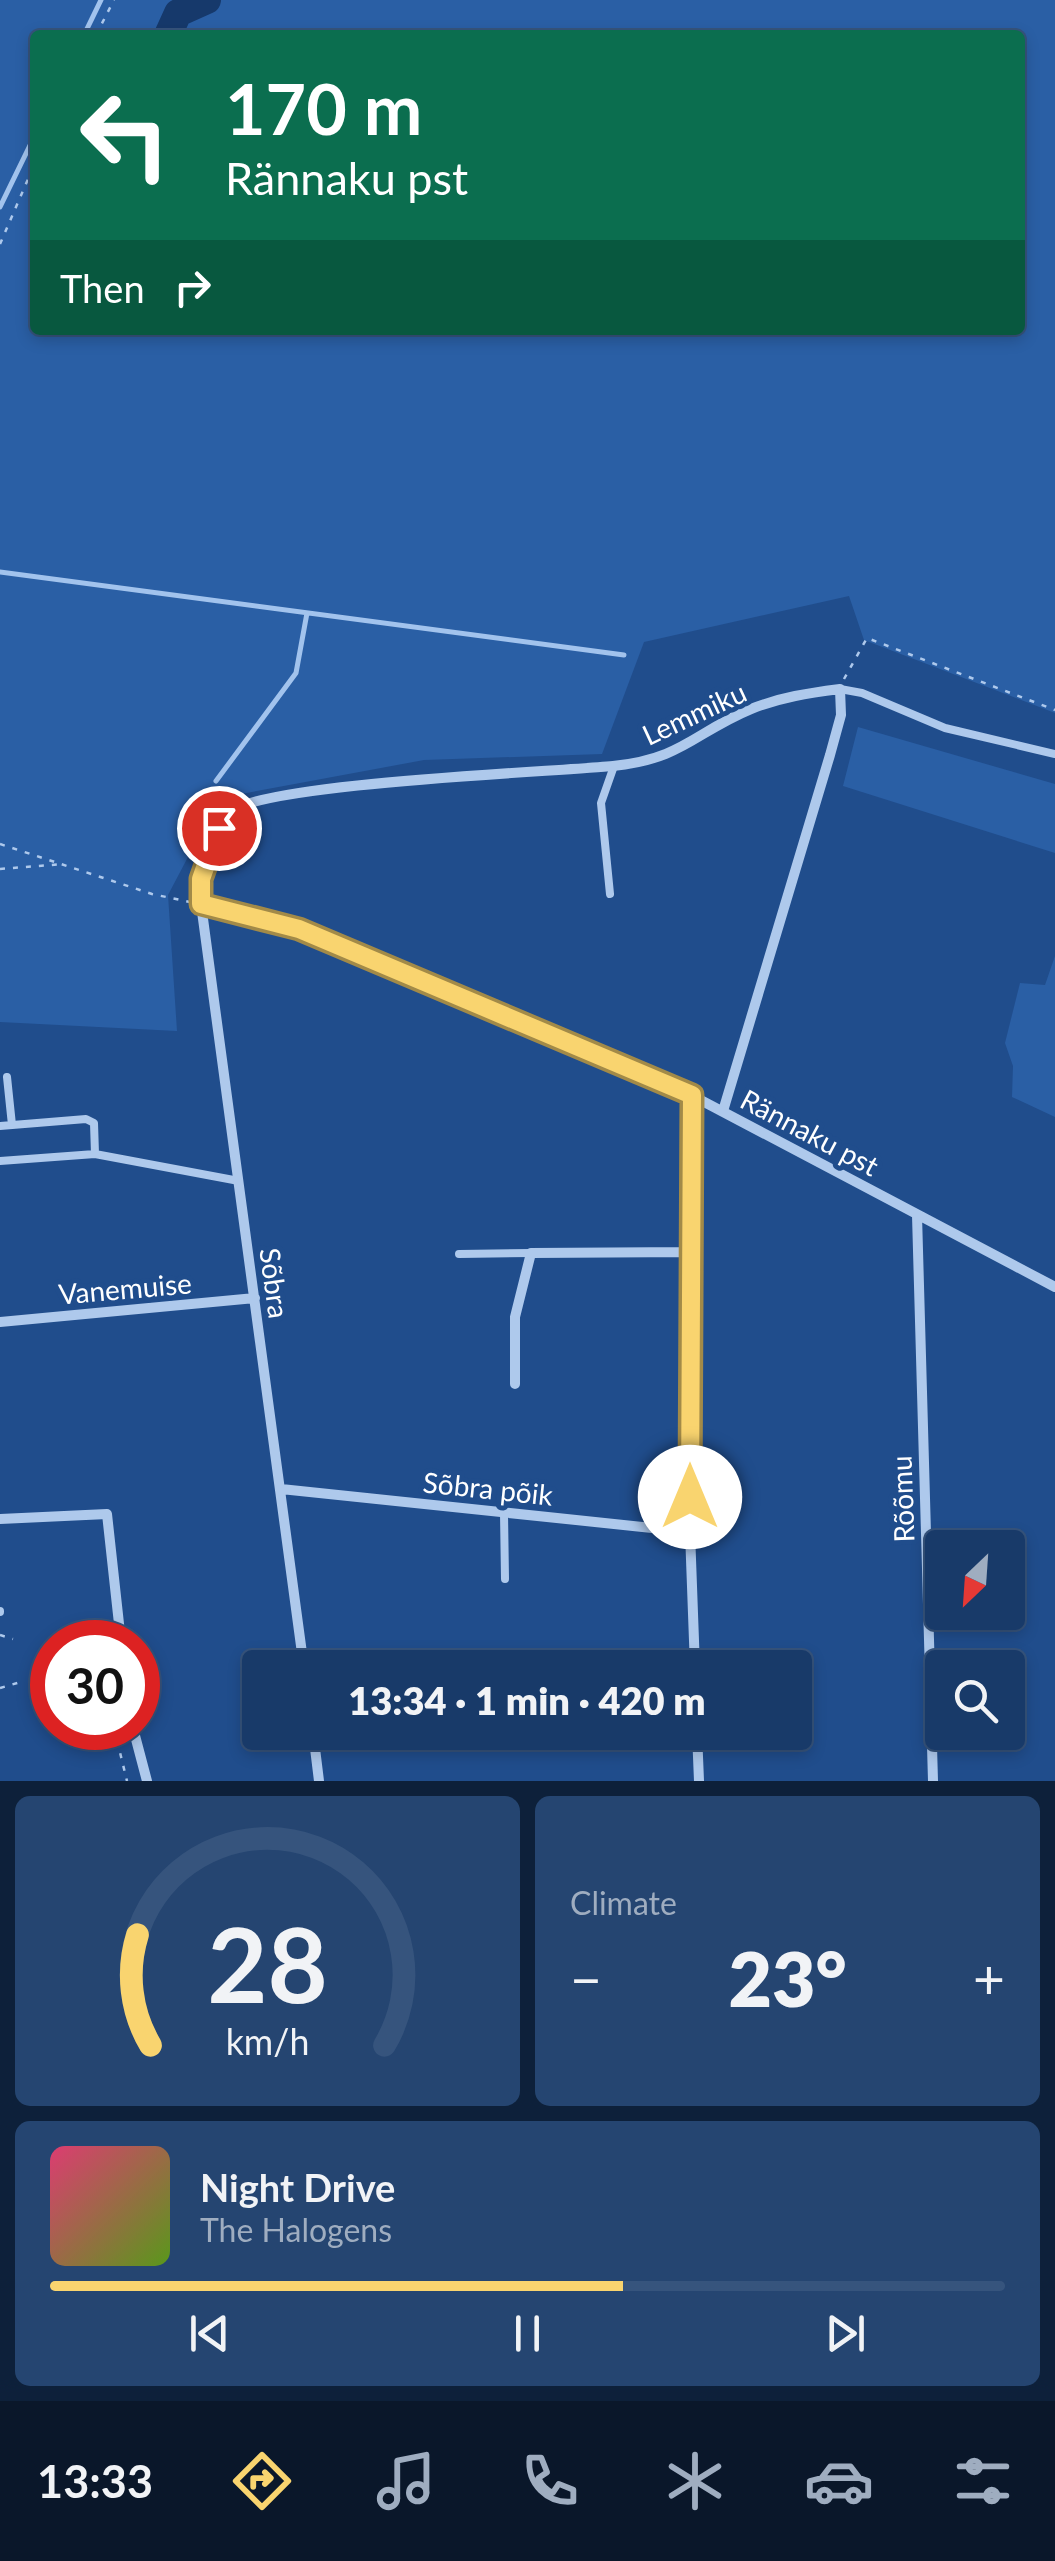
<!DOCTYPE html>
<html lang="en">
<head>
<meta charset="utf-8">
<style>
  body { margin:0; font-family:Lato,sans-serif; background:#254571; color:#f1f3f6; height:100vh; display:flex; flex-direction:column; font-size:38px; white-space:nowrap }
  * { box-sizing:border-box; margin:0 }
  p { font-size:32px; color:#9fadc0 }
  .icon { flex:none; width:55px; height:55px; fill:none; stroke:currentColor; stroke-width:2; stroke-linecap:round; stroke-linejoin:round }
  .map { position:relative; height:1781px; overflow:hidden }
  .sheet { display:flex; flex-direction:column; gap:15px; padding:15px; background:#0d203a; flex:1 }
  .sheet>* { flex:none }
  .banner { position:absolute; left:30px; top:30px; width:995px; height:305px; border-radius:10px; box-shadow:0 5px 15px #0003,0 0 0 2px #36547d; background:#0b6e4f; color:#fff; overflow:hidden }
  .needle { width:65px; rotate:205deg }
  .fabs { position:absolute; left:925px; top:1530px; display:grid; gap:20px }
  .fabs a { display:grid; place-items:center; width:100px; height:100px; border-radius:10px; background:#183a69; box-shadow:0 5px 15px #0003,0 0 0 2px #36547d; font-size:50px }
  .speed { position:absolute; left:30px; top:1620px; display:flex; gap:20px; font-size:50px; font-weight:700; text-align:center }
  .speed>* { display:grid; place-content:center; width:130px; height:130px; border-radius:50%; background:#183a69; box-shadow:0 5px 15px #0003,0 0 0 2px #36547d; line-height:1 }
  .speed .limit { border:15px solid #d22; background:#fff; color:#111 }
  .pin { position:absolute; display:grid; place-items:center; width:85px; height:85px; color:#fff; margin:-42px; border:5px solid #fff; border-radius:50%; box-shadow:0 2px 10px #0007 }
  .me { position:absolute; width:110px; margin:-55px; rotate:0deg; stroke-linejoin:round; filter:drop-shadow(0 0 8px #0008) }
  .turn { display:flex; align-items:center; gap:35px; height:210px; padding:0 30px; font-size:45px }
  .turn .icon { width:130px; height:130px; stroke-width:2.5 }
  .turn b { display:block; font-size:70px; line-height:85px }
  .then { display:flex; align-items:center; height:95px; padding:0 30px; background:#0003; gap:20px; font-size:38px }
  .big { font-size:75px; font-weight:800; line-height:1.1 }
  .sheet .tile { flex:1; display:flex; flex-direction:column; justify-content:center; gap:15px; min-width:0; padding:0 35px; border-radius:15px; background:#254571 }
  .sheet .dial { align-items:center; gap:0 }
  .dial svg { height:260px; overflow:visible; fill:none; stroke:#36547d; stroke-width:7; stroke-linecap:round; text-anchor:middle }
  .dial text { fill:#f1f3f6; stroke:none }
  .song { display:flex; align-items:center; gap:30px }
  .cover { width:120px; height:120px; border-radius:15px; background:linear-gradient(135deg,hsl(340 70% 55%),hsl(90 70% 35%)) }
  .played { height:10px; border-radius:5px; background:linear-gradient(90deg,#f9d46f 60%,#36547d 60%) }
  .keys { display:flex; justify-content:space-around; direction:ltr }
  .heat { display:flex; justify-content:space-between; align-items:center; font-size:55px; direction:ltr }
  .sheet .tiles { flex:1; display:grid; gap:15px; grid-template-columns:1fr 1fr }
  .tile:last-child { grid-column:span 2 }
  .trip { position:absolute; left:242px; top:1650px; width:570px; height:100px; border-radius:10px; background:#183a69; box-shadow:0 5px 15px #0003,0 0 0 2px #36547d; font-weight:800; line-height:100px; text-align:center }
  .dock { display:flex; height:160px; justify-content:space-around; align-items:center; background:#0a172a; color:#9fadc0 }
  .dock .icon { width:70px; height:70px }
  .dock .current { color:#f9d46f }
  .dock b { font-size:45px; color:#f1f3f6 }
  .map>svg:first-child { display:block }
  .green { fill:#2a5fa5; fill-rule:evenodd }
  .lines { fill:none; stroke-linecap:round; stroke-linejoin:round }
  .stream { stroke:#a2c3ed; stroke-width:5 }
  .river { stroke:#16396b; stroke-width:28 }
  .path { stroke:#aec9ec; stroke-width:2.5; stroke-dasharray:5 8; stroke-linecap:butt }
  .service { stroke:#aec9ec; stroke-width:8 }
  .minor { stroke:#aec9ec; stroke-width:10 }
  .route-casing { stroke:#a28a48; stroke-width:25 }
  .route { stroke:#f9d46f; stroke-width:18 }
  .labels { text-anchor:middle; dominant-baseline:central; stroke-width:10; stroke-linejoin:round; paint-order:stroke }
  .street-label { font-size:28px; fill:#fff; stroke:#204d8c }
</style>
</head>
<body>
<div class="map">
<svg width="1055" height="1781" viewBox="0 0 1055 1781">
  <rect width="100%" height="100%" fill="#204d8c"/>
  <path class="green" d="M0,0h1055v713l-191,-73 -15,-44 -205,46 -42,112 -178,6 -205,38 -51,97 9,136 -177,-9zM35,35h985v295h-985z
    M858,727l197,57v69l-212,-67z
    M1055,956v161l-43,-20 1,-31 -8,-23 15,-60 25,2z"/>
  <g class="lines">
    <path class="stream" d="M84,35l17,-35
      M0,207l35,-72
      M0,572l624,83
      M216,781l80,-108 11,-60"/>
    <path class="river" d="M168,35l10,-22 29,-13"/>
    <path class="path" d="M96,35l18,-35
      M0,244l35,-81
      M844,679l23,-41 188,72
      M0,844l152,50 38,8
      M0,869l63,-5
      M0,1635l13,4
      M0,1688l24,-7
      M114,1728l13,53"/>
    <path class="service" d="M840,689l22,4 83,35 110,26
      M610,894l-9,-91 13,-37
      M7,1077l5,48
      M0,1126l86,-7 8,4 1,31
      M0,1161l95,-7 144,27
      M459,1254l72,-1
      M504,1513l1,66
      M0,1611v1
      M85,1635l34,-7"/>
    <path class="minor" d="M201,904l98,25 392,166 364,192
      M691,1095l-1,437 5,136
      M917,1215l16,566
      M0,1322l255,-24
      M515,1384v-67l16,-64 160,-1
      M281,1489l409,43
      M0,1519l107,-5 14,128
      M304,1668l-103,-764c0,-29 5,-71 29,-92 34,-29 322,-40 383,-46 70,-7 82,-34 138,-57 30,-12 58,-16 89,-20l1,26 -11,40 -107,356
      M133,1728l14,53
      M313,1732l6,49
      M697,1732l2,49"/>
  </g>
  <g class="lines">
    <g class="route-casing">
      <path id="route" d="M219,828l-18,51v25l98,25 393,166 -2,402"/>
    </g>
    <use href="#route" class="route"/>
  </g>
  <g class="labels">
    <g class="street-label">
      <text transform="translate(694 713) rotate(-25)">Lemmiku</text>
      <text transform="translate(810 1132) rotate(28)">Rännaku pst</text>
      <text transform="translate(275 1283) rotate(82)">Sõbra</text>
      <text transform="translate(125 1288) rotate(-5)">Vanemuise</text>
      <text transform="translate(488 1488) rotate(6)">Sõbra põik</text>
      <text transform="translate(902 1499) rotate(-92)">Rõõmu</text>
    </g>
  </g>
</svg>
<div class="fabs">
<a><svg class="needle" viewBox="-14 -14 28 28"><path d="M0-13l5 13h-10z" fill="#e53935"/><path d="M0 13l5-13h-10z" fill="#9fadc0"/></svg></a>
<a><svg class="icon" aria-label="search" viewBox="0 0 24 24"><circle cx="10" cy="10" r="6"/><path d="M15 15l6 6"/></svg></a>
</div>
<div class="speed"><div class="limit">30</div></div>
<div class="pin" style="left:219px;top:828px;background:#d93025"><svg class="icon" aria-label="arrive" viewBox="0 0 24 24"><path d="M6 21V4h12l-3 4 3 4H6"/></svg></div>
<svg class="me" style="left:690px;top:1497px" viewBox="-20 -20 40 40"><circle r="19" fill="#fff"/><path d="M0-13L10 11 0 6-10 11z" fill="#f9d46f"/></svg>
<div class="trip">13:34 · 1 min · 420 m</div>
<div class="banner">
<div class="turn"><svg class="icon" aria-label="left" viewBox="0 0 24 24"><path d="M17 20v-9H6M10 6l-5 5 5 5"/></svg><div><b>170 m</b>Rännaku pst</div></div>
<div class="then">Then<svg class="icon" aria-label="right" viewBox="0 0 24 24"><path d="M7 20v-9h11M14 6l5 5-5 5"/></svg></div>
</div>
</div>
<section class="sheet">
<div class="tiles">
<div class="tile dial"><svg viewBox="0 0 100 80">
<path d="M14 69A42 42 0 1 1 86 69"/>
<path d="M14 69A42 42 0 0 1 10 35" stroke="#f9d46f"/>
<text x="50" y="56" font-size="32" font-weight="700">28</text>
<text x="50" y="72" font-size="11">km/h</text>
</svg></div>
<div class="tile"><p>Climate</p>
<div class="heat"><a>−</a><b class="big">23°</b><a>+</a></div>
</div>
<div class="tile">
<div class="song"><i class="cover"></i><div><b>Night Drive</b><p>The Halogens</p></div></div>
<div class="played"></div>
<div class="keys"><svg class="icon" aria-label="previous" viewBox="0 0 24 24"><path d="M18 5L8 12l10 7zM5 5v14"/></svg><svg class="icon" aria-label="pause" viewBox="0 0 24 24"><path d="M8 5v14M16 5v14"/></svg><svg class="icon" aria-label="next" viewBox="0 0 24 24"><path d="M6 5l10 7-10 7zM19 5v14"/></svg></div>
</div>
</div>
</section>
<nav class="dock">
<b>13:33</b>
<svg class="icon current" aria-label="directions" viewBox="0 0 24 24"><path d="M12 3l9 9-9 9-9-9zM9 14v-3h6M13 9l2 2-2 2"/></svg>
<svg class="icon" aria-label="music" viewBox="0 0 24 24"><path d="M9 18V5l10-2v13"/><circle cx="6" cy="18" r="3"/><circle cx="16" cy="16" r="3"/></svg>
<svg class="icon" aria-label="phone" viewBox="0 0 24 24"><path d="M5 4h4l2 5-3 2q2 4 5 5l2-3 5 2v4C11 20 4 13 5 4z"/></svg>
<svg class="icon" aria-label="climate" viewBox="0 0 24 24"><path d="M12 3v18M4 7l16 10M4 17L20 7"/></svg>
<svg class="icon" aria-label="car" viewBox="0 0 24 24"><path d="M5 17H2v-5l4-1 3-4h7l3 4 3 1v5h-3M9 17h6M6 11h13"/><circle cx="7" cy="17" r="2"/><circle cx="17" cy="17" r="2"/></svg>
<svg class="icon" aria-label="filters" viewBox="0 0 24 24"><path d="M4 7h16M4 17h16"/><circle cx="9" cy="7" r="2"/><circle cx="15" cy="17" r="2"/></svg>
</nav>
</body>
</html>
